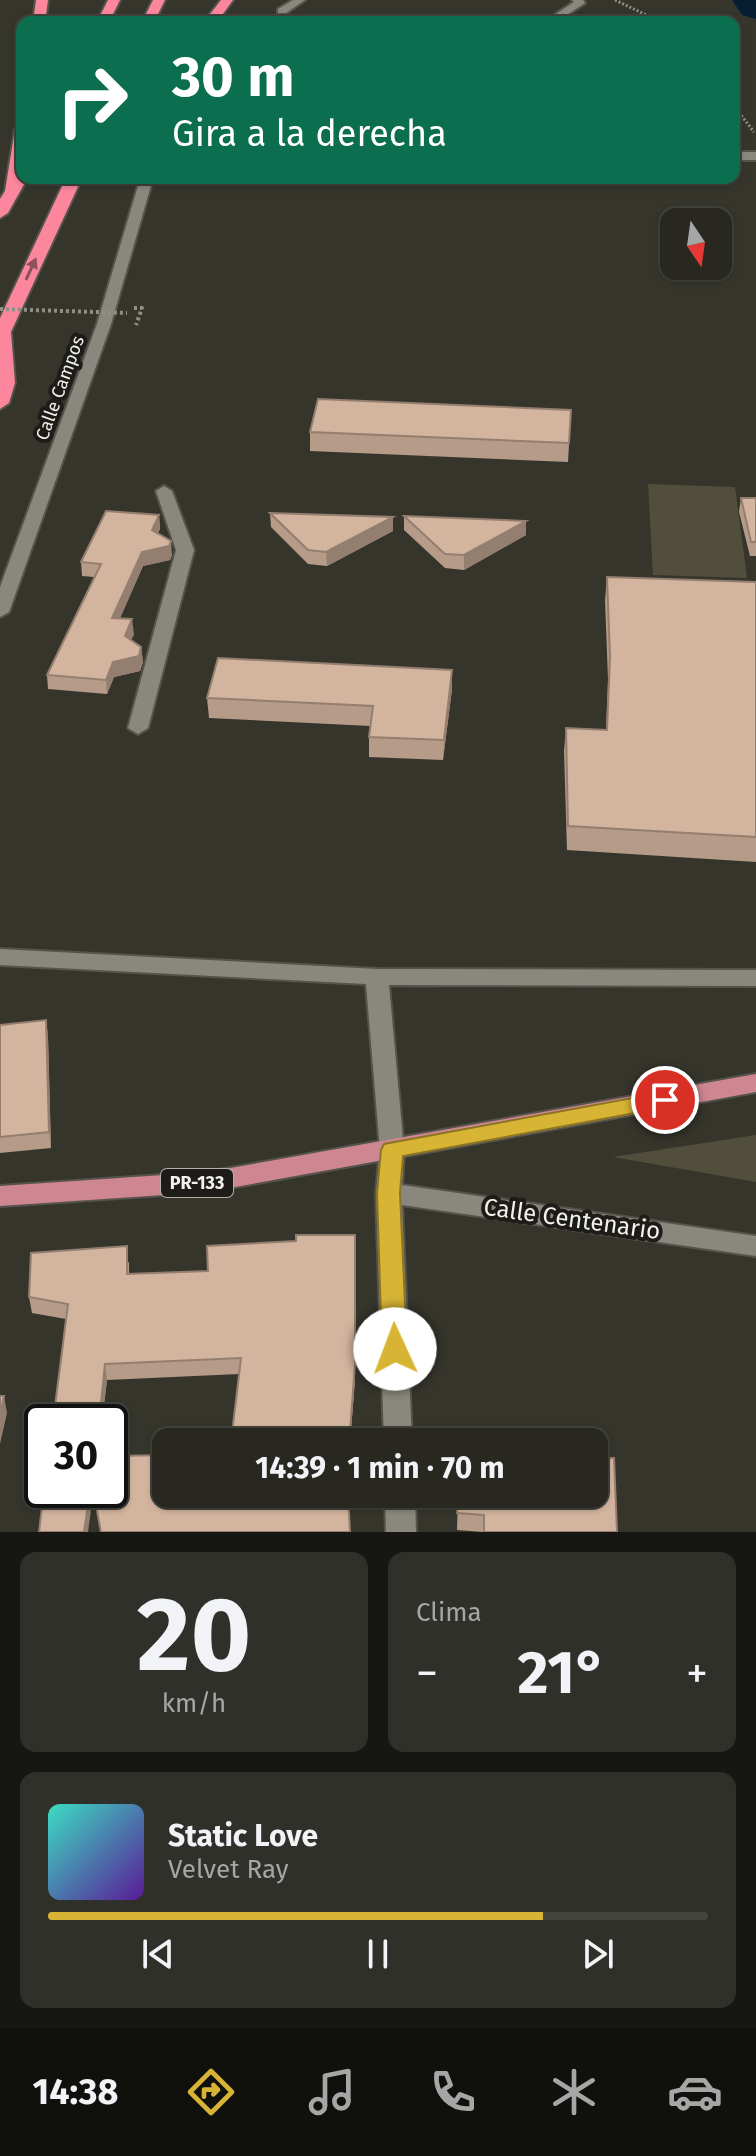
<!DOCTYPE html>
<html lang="es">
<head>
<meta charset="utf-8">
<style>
  body { margin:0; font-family:"Fira Sans",sans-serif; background:#30302a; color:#f1f3f6; height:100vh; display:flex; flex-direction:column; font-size:30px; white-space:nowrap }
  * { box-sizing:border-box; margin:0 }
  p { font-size:26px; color:#a5a6a5 }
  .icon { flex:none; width:44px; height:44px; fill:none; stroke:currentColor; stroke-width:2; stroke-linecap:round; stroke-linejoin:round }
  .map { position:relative; height:1532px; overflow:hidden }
  .drawer { display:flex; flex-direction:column; gap:20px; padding:20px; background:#161612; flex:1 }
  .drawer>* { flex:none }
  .guide { position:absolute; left:16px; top:16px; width:724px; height:168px; border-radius:16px; box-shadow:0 2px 6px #0004,0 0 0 2px #44443f; background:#0b6e4f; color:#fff; overflow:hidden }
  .needle { width:52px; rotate:167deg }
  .fabs { position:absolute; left:660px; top:208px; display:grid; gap:16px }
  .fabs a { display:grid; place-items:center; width:72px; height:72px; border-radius:16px; background:#282821; box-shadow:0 2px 6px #0004,0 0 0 2px #44443f; font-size:40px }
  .speed { position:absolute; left:24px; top:1404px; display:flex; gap:16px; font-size:40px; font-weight:700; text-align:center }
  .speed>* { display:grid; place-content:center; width:104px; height:104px; border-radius:50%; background:#282821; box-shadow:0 2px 6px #0004,0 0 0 2px #44443f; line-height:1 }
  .speed .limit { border:4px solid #111; border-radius:12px; background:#fff; color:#111 }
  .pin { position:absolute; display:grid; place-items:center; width:68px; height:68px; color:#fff; margin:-34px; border:4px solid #fff; border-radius:50%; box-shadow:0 2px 8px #0007 }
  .me { position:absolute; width:88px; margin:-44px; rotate:358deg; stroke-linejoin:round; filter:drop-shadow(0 0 6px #0008) }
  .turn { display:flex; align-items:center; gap:28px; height:168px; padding:0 24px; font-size:36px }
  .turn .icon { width:104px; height:104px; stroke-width:2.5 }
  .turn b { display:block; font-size:56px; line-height:68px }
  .big { font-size:60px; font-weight:700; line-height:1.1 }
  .drawer .tile { flex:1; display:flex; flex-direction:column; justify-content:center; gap:12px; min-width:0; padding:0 28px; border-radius:16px; background:#30302a }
  .drawer .dial { align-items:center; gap:0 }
  .dial b { font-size:104px; line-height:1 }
  .song { display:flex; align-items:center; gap:24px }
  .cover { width:96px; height:96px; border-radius:12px; background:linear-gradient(135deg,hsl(170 70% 55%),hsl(270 70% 35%)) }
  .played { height:8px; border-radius:4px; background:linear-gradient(90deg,#d7b434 75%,#44443f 75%) }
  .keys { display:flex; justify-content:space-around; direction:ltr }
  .heat { display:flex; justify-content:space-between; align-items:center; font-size:44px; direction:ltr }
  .drawer .tiles { flex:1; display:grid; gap:20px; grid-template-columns:1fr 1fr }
  .tile:last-child { grid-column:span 2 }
  .trip { position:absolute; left:152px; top:1428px; width:456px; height:80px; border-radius:16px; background:#282821; box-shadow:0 2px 6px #0004,0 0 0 2px #44443f; font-weight:700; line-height:80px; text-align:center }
  .dock { display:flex; height:128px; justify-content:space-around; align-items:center; background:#10100d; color:#a5a6a5 }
  .dock .icon { width:56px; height:56px }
  .dock .on { color:#d7b434 }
  .dock b { font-size:36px; color:#f1f3f6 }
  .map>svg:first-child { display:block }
  .green { fill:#514e3c }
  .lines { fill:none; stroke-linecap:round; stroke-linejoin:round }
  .river { fill:#071e32; fill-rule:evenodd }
  .service-casing { stroke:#55534c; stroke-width:4 }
  .minor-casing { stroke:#55534c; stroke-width:4 }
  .primary-casing { stroke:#55534c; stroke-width:4 }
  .motorway-casing { stroke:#55534c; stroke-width:4 }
  .path-far1 { stroke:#908f87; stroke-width:3; stroke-dasharray:2 2; stroke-linecap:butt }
  .path { stroke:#908f87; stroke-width:4; stroke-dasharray:3 3; stroke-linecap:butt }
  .service { fill:#8a887e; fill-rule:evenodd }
  .minor { fill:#8a887e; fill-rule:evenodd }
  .primary { fill:#ce8790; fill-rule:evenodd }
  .motorway { fill:#fc869c; fill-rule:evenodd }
  .path-bridge { stroke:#908f87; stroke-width:4; stroke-dasharray:3 3; stroke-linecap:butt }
  .wall { fill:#b59b88 }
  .shaded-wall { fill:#947e6f }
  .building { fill:#d3b49e; stroke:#947e6f; stroke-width:2 }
  .oneway { fill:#8c515a }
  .route { fill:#d7b434; stroke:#8c7522; stroke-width:2 }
  .labels { text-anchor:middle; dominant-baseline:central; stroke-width:8; stroke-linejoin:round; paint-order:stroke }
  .far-street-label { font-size:18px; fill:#f2f1eb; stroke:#1d1c18 }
  .shield { fill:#1d1c18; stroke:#b2b1ac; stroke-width:2 }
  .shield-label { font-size:18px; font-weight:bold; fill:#f2f1eb }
  .near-street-label { font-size:24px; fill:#f2f1eb; stroke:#1d1c18 }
</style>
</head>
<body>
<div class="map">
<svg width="756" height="1532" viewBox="0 0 756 1532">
  <rect width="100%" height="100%" fill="#36352c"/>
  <path class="green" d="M648,484l87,3 12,91 -94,-3z
    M756,1135v47l-143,-25z"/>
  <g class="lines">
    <path class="river" d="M732,0h24v19l-14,-4z"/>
    <g class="service-casing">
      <path id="service" d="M293,0h12l-19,13h-8v-4z
        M572,0h11l2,3 -29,19h-12l30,-20z
        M164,486l8,5 22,59 -46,178 -10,6 -10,-6 48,-178 -20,-59z"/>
    </g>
    <g class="minor-casing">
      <path id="minor" d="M734,152h22v8h-22z
        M157,178l-5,4 -41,142 -102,288 -9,5v-30l97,-263 43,-145z
        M0,949l377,20 379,1v16l-367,-1 15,165 -2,35 354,51v20l-354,-51 10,237h-28l-8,-249 4,-43 -14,-166 -366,-19z
        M385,1494h30l1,38h-30z"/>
    </g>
    <g class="primary-casing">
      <path id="primary" d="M756,1074v18l-548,100 -208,14v-20l208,-14z"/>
    </g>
    <g class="motorway-casing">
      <path id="motorway" d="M36,0h12l-3,22h-12z
        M108,0h12l-11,22h-12z
        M153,0h12l-11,22h-12z
        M221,0h12l-16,22h-13z
        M22,125v53l5,1 -19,34 -8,5v-19l5,-8 10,-62z
        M66,178h16l-71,154 4,51 -6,20 -9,6v-91z"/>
    </g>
    <path class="path-far1" d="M615,0l46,22
      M734,106l20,26"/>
    <path class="path" d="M134,308h8l-6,17"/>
    <use href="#service" class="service"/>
    <use href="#minor" class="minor"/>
    <use href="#primary" class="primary"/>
    <use href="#motorway" class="motorway"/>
    <path class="path-bridge" d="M0,309l127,4"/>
  </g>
  <path class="wall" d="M571,410l-3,52 -258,-11v-19z
    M741,498h15v58h-6l-11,-44z
    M270,513l123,4v14l-66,35 -19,-2 -37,-37z
    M159,515l1,14 -2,4 14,22 -2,5 -27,6 -23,52 14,16 -3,6 10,7 2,15 -3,9 -26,6 -7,17 -59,-5 -1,-14 47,-98 -12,-1 -1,-14z
    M404,516l122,19 -62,35 -19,-2 -41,-38z
    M607,577l149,5v280l-189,-12 -3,-99 2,-23 40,2 2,-51 -3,-79z
    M452,670v19l-9,71 -74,-3v-20l1,-11 -161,-8 -2,-20z
    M46,1020l2,17 3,111 -51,5v-128z
    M129,1262v12l226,106 -5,62h-119l8,-68 -132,6 -5,42h-49l13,-103 -34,-6 -3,-16z
    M458,1494l159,38h-134l-26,-2z"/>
  <path class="shaded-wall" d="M159,515l1,14 -7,15 -1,-14z
    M393,517v14l-66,35 -1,-14z
    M526,521v14l-62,35v-15z
    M171,541l1,14 -2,5 -27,6 -29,66 -2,-14 30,-66z
    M132,619l2,15 -8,17 -1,-15z
    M141,647l2,15 -3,9 -26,6 -7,17 -1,-14 7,-18z
    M452,670v19l-9,71 1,-20z
    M46,1020l2,17 3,111 -2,-16z
    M355,1235v145l-5,62v-11z
    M105,1364l2,16 -5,42h-3z
    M4,1396l3,17 -7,31v-30z
    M90,1490h3v5l-5,37h-4z"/>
  <path class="building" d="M318,399l253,11 -2,33 -259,-11z
    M741,498h15v44h-5z
    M106,511l53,4 -7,15 19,11 -2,5 -27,6 -30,66 20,1 -7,17 16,11 -2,9 -26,6 -7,18 -59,-5 54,-111 -20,-2z
    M270,513l123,4 -67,35 -18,-2z
    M404,516l122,5 -62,34 -19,-1z
    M607,577l149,5v255l-188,-11 -2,-98 41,2 3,-74z
    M218,658l234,12 -8,70 -75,-3 4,-31 -166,-8z
    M46,1020l3,112 -49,5v-112z
    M296,1235h59v129l-5,67h-5v11h-114l10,-84 -136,6 -6,58h-46l15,-118 -39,-7 2,-44 96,-7v28l81,-3 -1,-25 89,-5z
    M0,1396h4l-4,18z
    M110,1442h7l-2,14 51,-1v39h182l2,38h-249l-8,-42h17z
    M594,1458h20l3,74h-133v-17l-27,-2 1,-19h136z
    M44,1490h46l-6,42h-45z"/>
  <defs><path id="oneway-solid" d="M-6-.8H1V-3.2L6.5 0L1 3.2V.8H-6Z" transform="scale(2)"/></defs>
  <use class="oneway" href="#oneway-solid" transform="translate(31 269) rotate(-65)"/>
  <path class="route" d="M665,1092l8,2 3,6 -3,6 -270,50 -3,37 7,156 -4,7 -8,3 -9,-3 -4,-7 -5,-156 4,-43 3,-6z"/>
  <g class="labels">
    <g class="far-street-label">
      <text transform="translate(60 388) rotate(-70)">Calle Campos</text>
    </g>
    <rect class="shield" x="161" y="1169" width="72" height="28" rx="6"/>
    <g class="shield-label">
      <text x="197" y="1183">PR-133</text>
    </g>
    <g class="near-street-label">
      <text transform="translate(572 1219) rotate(8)">Calle Centenario</text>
    </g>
  </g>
</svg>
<div class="fabs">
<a><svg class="needle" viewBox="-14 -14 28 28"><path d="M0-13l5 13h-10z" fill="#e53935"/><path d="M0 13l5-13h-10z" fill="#a5a6a5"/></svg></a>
</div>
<div class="speed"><div class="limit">30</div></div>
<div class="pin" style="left:665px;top:1100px;background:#d93025"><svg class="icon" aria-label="arrive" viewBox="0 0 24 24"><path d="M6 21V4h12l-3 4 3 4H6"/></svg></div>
<svg class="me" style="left:395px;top:1349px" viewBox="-20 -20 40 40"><circle r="19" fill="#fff"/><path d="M0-13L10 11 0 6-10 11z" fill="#d7b434"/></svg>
<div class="trip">14:39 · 1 min · 70 m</div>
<div class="guide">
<div class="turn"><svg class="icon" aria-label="right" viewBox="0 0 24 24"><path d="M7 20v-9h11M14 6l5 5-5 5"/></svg><div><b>30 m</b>Gira a la derecha</div></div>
</div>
</div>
<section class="drawer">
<div class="tiles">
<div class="tile dial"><b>20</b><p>km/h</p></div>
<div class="tile"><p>Clima</p>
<div class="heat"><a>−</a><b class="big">21°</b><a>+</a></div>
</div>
<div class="tile">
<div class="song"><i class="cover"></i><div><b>Static Love</b><p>Velvet Ray</p></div></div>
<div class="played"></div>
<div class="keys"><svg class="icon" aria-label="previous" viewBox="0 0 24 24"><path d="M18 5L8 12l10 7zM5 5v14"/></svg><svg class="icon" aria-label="pause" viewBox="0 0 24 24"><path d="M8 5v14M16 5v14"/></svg><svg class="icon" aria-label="next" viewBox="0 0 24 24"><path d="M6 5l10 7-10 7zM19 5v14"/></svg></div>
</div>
</div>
</section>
<nav class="dock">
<b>14:38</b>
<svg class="icon on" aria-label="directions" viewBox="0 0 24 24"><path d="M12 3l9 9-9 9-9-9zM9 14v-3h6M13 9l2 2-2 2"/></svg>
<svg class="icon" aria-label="music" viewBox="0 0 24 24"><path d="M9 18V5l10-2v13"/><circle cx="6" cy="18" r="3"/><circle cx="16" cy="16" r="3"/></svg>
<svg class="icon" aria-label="phone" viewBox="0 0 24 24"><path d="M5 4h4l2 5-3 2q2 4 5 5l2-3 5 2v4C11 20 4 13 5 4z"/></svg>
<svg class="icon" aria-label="climate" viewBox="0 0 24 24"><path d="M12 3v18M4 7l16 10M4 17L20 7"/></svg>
<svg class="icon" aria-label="car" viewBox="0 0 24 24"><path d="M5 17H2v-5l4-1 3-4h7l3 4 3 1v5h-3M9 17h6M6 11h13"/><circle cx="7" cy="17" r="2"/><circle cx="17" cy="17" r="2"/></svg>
</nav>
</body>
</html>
